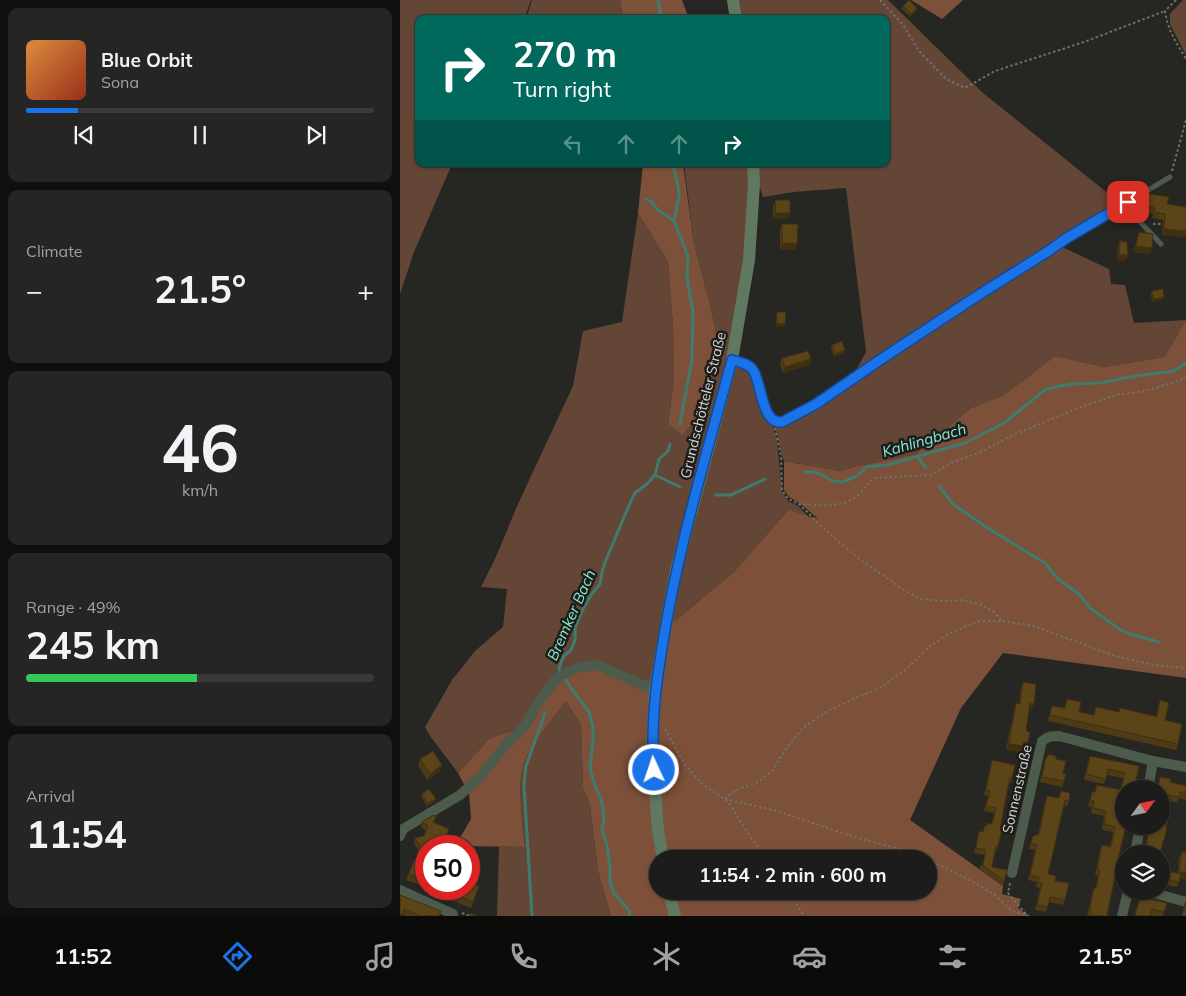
<!DOCTYPE html>
<html lang="en">
<head>
<meta charset="utf-8">
<style>
  body { margin:0; font-family:Mulish,sans-serif; background:#252623; color:#f1f3f6; height:100vh; display:flex; flex-direction:column; font-size:19px; white-space:nowrap }
  * { box-sizing:border-box; margin:0 }
  p { font-size:16px; color:#a0a2a2 }
  .icon { flex:none; width:28px; height:28px; fill:none; stroke:currentColor; stroke-width:2; stroke-linecap:round; stroke-linejoin:round }
  .map { position:relative; flex:1; overflow:hidden }
  .sheet { display:flex; flex-direction:column; gap:8px; padding:8px; background:#0f100e; width:400px }
  .sheet>* { flex:none }
  .hud { position:absolute; left:15px; top:15px; width:475px; height:152px; border-radius:10px; box-shadow:0 1px 4px #0004,0 0 0 1px #3a3b39; background:#00695c; color:#fff; overflow:hidden }
  .needle { width:32px; rotate:57deg }
  .controls { position:absolute; left:715px; top:780px; display:grid; gap:10px }
  .controls a { display:grid; place-items:center; width:55px; height:55px; border-radius:50%; background:#1c1d1a; box-shadow:0 1px 4px #0004,0 0 0 1px #3a3b39; font-size:25px }
  .speed { position:absolute; left:15px; top:835px; display:flex; gap:10px; font-size:25px; font-weight:700; text-align:center }
  .speed>* { display:grid; place-content:center; width:65px; height:65px; border-radius:50%; background:#1c1d1a; box-shadow:0 1px 4px #0004,0 0 0 1px #3a3b39; line-height:1 }
  .speed .limit { border:8px solid #d22; background:#fff; color:#111 }
  .pin { position:absolute; display:grid; place-items:center; width:42px; height:42px; color:#fff; margin:-21px; border-radius:10px; box-shadow:0 2px 8px #0006 }
  .me { position:absolute; width:55px; margin:-28px; rotate:357deg; stroke-linejoin:round; filter:drop-shadow(0 0 4px #0008) }
  .turn { display:flex; align-items:center; gap:18px; height:105px; padding:0 15px; font-size:22px }
  .turn .icon { width:65px; height:65px; stroke-width:2.5 }
  .turn b { display:block; font-size:35px; line-height:42px }
  .lanes { display:flex; align-items:center; height:48px; padding:0 15px; background:#0003; justify-content:center; gap:25px; direction:ltr }
  .lanes .off { opacity:.35 }
  .big { font-size:38px; font-weight:700; line-height:1.1 }
  .sheet .card { flex:1; display:flex; flex-direction:column; justify-content:center; gap:8px; min-width:0; padding:0 18px; border-radius:10px; background:#252623 }
  .sheet .dial { align-items:center; gap:0 }
  .dial b { font-size:65px; line-height:1 }
  .song { display:flex; align-items:center; gap:15px }
  .cover { width:60px; height:60px; border-radius:8px; background:linear-gradient(135deg,hsl(30 70% 55%),hsl(10 70% 35%)) }
  .played { height:5px; border-radius:2px; background:linear-gradient(90deg,#1a73e8 15%,#3a3b39 15%) }
  .keys { display:flex; justify-content:space-around; direction:ltr }
  .heat { display:flex; justify-content:space-between; align-items:center; font-size:28px; direction:ltr }
  .charge { height:8px; border-radius:4px; background:linear-gradient(90deg,#34c759 49%,#3a3b39 0) }
  .trip { position:absolute; left:249px; top:850px; width:288px; height:50px; border-radius:25px; background:#1c1d1a; box-shadow:0 1px 4px #0004,0 0 0 1px #3a3b39; font-weight:700; line-height:50px; text-align:center }
  .tabs { display:flex; height:80px; justify-content:space-around; align-items:center; background:#0b0c0a; color:#a0a2a2 }
  .tabs .icon { width:35px; height:35px }
  .tabs .on { color:#1a73e8 }
  .tabs b { font-size:22px; color:#f1f3f6 }
  main { display:flex; flex:1; min-height:0 }
  .map>svg:first-child { display:block }
  .green { fill:#644636 }
  .forest { fill:#7c5039; fill-rule:evenodd }
  .lines { fill:none; stroke-linecap:round; stroke-linejoin:round }
  .stream { stroke:#3e7c6f; stroke-width:3 }
  .path { stroke:#70716c; stroke-width:2; stroke-dasharray:2.5 2.5; stroke-linecap:butt }
  .service { stroke:#4c5b4c; stroke-width:5 }
  .minor { stroke:#4c5b4c; stroke-width:10 }
  .secondary { stroke:#607860; stroke-width:12 }
  .wall { fill:#4e3a14 }
  .shaded-wall { fill:#403010 }
  .building { fill:#5b4417; stroke:#403010 }
  .route-casing { stroke:#114b97; stroke-width:12 }
  .route { stroke:#1a73e8; stroke-width:9 }
  .labels { text-anchor:middle; dominant-baseline:central; stroke-width:5; stroke-linejoin:round; paint-order:stroke }
  .street-label { font-size:14px; fill:#d6d6d3; stroke:#1d1d19 }
  .water-label { font-size:15px; font-style:italic; fill:#89ebd5; stroke:#1d1d19 }
</style>
</head>
<body>
<main>
<section class="sheet">
<div class="card">
<div class="song"><i class="cover"></i><div><b>Blue Orbit</b><p>Sona</p></div></div>
<div class="played"></div>
<div class="keys"><svg class="icon" aria-label="previous" viewBox="0 0 24 24"><path d="M18 5L8 12l10 7zM5 5v14"/></svg><svg class="icon" aria-label="pause" viewBox="0 0 24 24"><path d="M8 5v14M16 5v14"/></svg><svg class="icon" aria-label="next" viewBox="0 0 24 24"><path d="M6 5l10 7-10 7zM19 5v14"/></svg></div>
</div>
<div class="card"><p>Climate</p>
<div class="heat"><a>−</a><b class="big">21.5°</b><a>+</a></div>
</div>
<div class="card dial"><b>46</b><p>km/h</p></div>
<div class="card"><p>Range · 49%</p><b class="big">245 km</b><div class="charge"></div></div>
<div class="card"><p>Arrival</p><b class="big">11:54</b></div>
</section>
<div class="map">
<svg width="786" height="916" viewBox="0 0 786 916">
  <rect width="100%" height="100%" fill="#262722"/>
  <path class="green" d="M0,0h131l-7,19h-105v145h33l-38,88 -14,42z
    M132,0h88l3,19h-97z
    M339,0h149l95,93 132,106 2,6 -54,33 -209,136 12,-22 -20,-164 -52,4 -31,5 -4,-12 -1,-21h128v-145h-144z
    M783,0h3v55l-16,-31v-10z
    M284,164h69l-4,96 -50,220 -44,210 -58,-25 -73,62 -34,11 -32,35 -28,-37 -5,-9 27,-47 23,-29 28,-24 4,-38 -26,-2 14,-28 23,-55 55,-118 10,-55 39,-9 16,-109 30,49 5,64 1,54 -6,43 52,-72 -10,-47 -16,-60z
    M660,246l49,23 2,15 14,1 9,38 52,-3 -22,37 -60,10 -49,-11 -51,39 -33,13 -55,46 -62,13 -14,4 -56,-10 -2,-5 -8,-34 8,1 80,-50 112,-75z
    M335,363l9,2 9,7 19,50 5,18 5,52 6,9 10,5 11,11 -22,-6 -53,61 -63,52 10,-52z
    M166,701l15,24 2,63 7,17 8,66 13,45h-114l2,-69 26,-1c-2,-22 -8,-60 -2,-81 5,-19 31,-47 43,-64z"/>
  <path class="forest" d="M220,0h62l7,19h-66z
    M511,0h52l-21,19z
    M243,164h40l11,80 16,60 10,47 -18,61 -20,23 -14,-12 6,-43 -1,-54 -5,-64 -30,-49z
    M786,320v358l-183,-25 -42,55 -51,112 93,66 -1,8 19,5 -3,9 11,8h-418l-13,-45 -8,-66 -7,-17 -2,-63 -15,-24c-12,17 -38,46 -43,65 -6,21 0,58 2,81l-70,-1 16,-27 -2,-25 -11,-21 32,-35 34,-11 13,-32 21,-18 39,-12 58,25 10,-61 69,-57 54,-62 30,9 -17,-15 -12,-7 -5,-7v-29l56,10 14,-4 62,-13 55,-46 33,-13 51,-39 49,11 60,-10zM258,859h270v32h-270z"/>
  <g class="lines">
    <path class="stream" d="M258,0l3,19
      M273,164l5,22 1,10 -5,25 14,35 -1,22 6,34 -1,47 -12,65
      M246,199l6,3 5,7 17,12
      M518,457l8,11
      M405,472h11l17,9 10,1 14,-6 10,-9 20,-2 78,-22 39,-20 42,-34 25,-5 29,-1 35,-7 39,-5 12,-8
      M255,475l25,12
      M539,486l14,18 33,23 59,36 14,17 20,14 11,14 29,21 11,5 29,8
      M316,495h15l34,-16
      M132,916l-8,-131 2,-19 19,-53
      M229,916l1,-4 -8,-10 -8,-9 -4,-11v-16l-3,-21 -5,-15 2,-10 -1,-12 -2,-9 -7,-16 -4,-15 3,-28v-13l-4,-15 -18,-24 -12,-19 2,-7 3,-6 7,-6 4,-10v-12l8,-19 8,-14 9,-11 2,-12 4,-12 24,-57 5,-10 12,-9 8,-9 4,-16 9,-8 2,-7"/>
    <path class="path" d="M480,0l23,25 16,26 27,28 19,9 30,-17 89,-29 81,-31
      M776,0l-11,11c3,20 11,31 21,48
      M772,171l14,-51
      M753,224h11
      M375,428l6,28 1,34 6,9 11,5 34,33 25,21 46,32 16,9 25,2 18,-1 19,5 12,7 8,9
      M399,504c19,1 43,5 59,-9 7,-6 9,-13 17,-17l56,-3 20,-12 30,-11 30,-16 67,-28 38,-13 29,-4 36,-11 5,-3
      M265,729l20,36 17,19 23,15 7,8 8,14 26,38
      M325,799l11,-9 22,-8 15,-12 12,-20 18,-22 23,-16 29,-14 23,-9 26,-18 24,-23 17,-12 21,-10 14,-5h22l32,5 78,29 42,10 32,3
      M325,799l52,12 77,26 60,16 12,6
      M528,859l49,25 19,12 16,15 17,5
      M610,883l-2,10 18,21
      M388,891l16,25
      M62,913l8,3"/>
    <path class="service" d="M724,205l37,39
      M333,360l11,3 10,8 13,42 6,8 9,1 34,-18 64,-45 94,-62 77,-47 16,-12 43,-25 60,-36"/>
    <path class="minor" d="M748,789l5,-28
      M0,836l3,-7 57,-34 20,-18 28,-35 16,-15 20,-33 14,-17 10,-5 12,-5 17,-2 58,25
      M735,854l5,-28
      M612,873l30,-132c6,-5 10,-5 17,-5l94,25 33,6
      M0,890l53,24 -1,2
      M747,891l39,11
      M722,916l6,-25"/>
    <path class="secondary" d="M333,0l3,19
      M263,859l-5,-29 -6,-80 3,-60 5,-31 16,-89 56,-210 17,-100 5,-76 -1,-20
      M269,891l6,25"/>
  </g>
  <path class="wall" d="M503,6l13,5 -6,6 -8,-8z
    M746,193l21,11 18,33 -23,-2 1,-15 -11,-2 1,-4 -12,-2 3,-13z
    M376,200l14,13 -3,6h-14v-13z
    M382,224l13,26 -15,-1v-19z
    M739,232l13,16 -2,6 -16,-2 3,-14z
    M720,241l8,14 -3,6h-8l1,-14z
    M752,291l11,9 -11,2 -1,-8z
    M432,345l13,5 -1,3 -10,4 -3,-9z
    M382,358l29,1 -2,6 -26,8 -3,-9z
    M623,682l11,22 -2,5h-3l-3,22 2,11 -2,6 -4,-1 -1,5 -15,-2 4,-22 2,-5 2,-14 2,-6 3,1 2,-16z
    M667,699l12,13 14,3 3,-8 22,5 2,-4 36,8 4,-16 5,20 13,24 -2,6 -128,-29 4,-15 13,2z
    M648,754l8,5 7,14 1,8 -2,6 -22,-5 4,-19 2,-6h1z
    M690,756l49,10 -22,97 -10,52 1,1h-21l5,-22 2,-6 1,1 3,-13 -3,-1 5,-25 2,-5 8,1 3,-14 -11,-2 2,-14 -13,-3 1,-6 -4,-1 4,-14h3l2,-7 23,5 3,-12 -16,-3 -3,9 -20,-4 4,-19z
    M20,759l22,6 -2,6 -13,9 -9,-15z
    M592,760l20,18 -1,5h-2l-9,47 -2,16 -1,5h-2l-3,16 12,14 -1,5 -24,-17 2,-5 1,1 3,-10 -11,-2 5,-22 4,1 2,-7 7,-1 2,-11 -10,-2 4,-15 -4,-1z
    M760,777l10,5 16,4v14l-7,-2 -2,5 -11,-3 -1,4 -4,-1v-14h-4z
    M661,791l8,10 -2,5 -3,-1 -16,69 7,7 10,19 -2,5 -14,-3 -3,10 -11,-2 5,-22 -4,-1 1,-5 -9,-2 7,-30 -6,-1 4,-13 5,-2 7,-33 2,-5 12,2z
    M22,794l14,5 -1,3 -8,4 -6,-10z
    M36,817l-10,29v10l-9,-4 1,-2 -4,-7 1,-5 9,-2 2,-5 -5,-4 1,-5z
    M751,826h10l5,2 -2,12 -4,14h-16l2,-12z
    M782,852l-2,26 -3,9 -16,-3v-14l17,3 1,-15z
    M14,860l12,5v22l-20,-7z
    M79,886l-8,22 -25,-10 -1,2 -12,-5 2,-4 -5,-2h39z
    M0,895l39,21h-33l-4,-2z
    M740,897l24,15 -1,4h-7l-5,-1 -1,1h-15z"/>
  <path class="shaded-wall" d="M517,8l-1,3 -6,6 1,-3z
    M375,213h15l-3,6h-14z
    M764,229l22,2v3l-1,3 -23,-2z
    M382,243l15,1 -2,6 -15,-1z
    M736,246l16,2 -2,6 -16,-2z
    M719,255h9l-3,6h-8z
    M764,297l-1,3 -11,2 1,-3z
    M376,323l9,1 -1,3 -9,-1z
    M445,350l-1,3 -10,4 1,-3z
    M411,359l-2,6 -26,8 2,-6z
    M630,703l4,1 -2,5h-4z
    M623,742h5l-2,6 -4,-1 -1,5 -15,-2 3,-6z
    M42,765l-2,6 -13,9 3,-6z
    M36,799l-1,3 -8,4 1,-3z
    M779,872h7v7l-9,-1z"/>
  <path class="building" d="M509,0l8,8 -6,6 -8,-8z
    M746,193l23,4 -2,7 19,3v24l-22,-2 1,-15 -11,-2 1,-4 -12,-2z
    M376,200h14v13h-15z
    M382,224h16l-1,20 -15,-1z
    M739,232l14,2 -1,14 -16,-2z
    M720,241l7,1 1,13h-9z
    M763,289l1,8 -11,2 -1,-8z
    M377,312h9l-1,12 -9,-1z
    M442,341l3,9 -10,4 -3,-9z
    M408,351l3,8 -26,8 -3,-9z
    M623,682l13,2 -2,20 -4,-1 -4,28 4,1 -2,10h-5v4l-14,-2 3,-21h1l3,-20 4,1z
    M667,699l14,3 -2,10 15,3 2,-8 23,5 1,-4 37,9 3,-17 9,3 -4,17 17,4 -4,20 -128,-29 2,-9 13,2z
    M33,751l9,14 -12,9 -10,-15z
    M648,754l8,2v3l10,2 -3,12 3,1 -2,7 -22,-4 4,-20h2z
    M690,756l49,10 -5,23h-10v37h2l-9,37h1l-11,52h1v1h-18l1,-5h-2l5,-23 2,1 4,-19h-3l5,-25 9,2 4,-20 -11,-3 2,-13 -13,-3 1,-7 -4,-1 2,-8h3l2,-7 24,5 4,-17 -17,-4 -2,10 -20,-5z
    M592,760l23,5 -3,13h-2l-4,19 -6,33h2l-4,16h-2l-4,21 15,3 -3,11 -23,-17 2,1 3,-15 -10,-2 3,-17 4,1 2,-7 2,1v-3l5,1 4,-16 -10,-2 4,-15 -4,-1z
    M760,777l11,2 -1,3 16,4v8l-6,-2 -1,5 -11,-2 -1,3 -6,-1v-8h-3z
    M29,789l7,10 -8,4 -6,-9z
    M661,791l9,2 -1,8 -4,-1 -17,74 8,2 -1,5 14,2 -4,17 -15,-3 -2,10 -11,-2 5,-22 -4,-1 1,-5 -9,-2 7,-30 -6,-2 2,-7 6,-2 8,-38 12,2z
    M33,815l3,2 -3,5 16,7 -7,17h-16v4l-7,-3 1,-2 -5,-7 9,-2 4,-10 -6,-4z
    M761,817l7,1 -2,10h1l-3,12h-1l-3,14h-15l3,-18 3,-10h10z
    M782,852h4v20h-7z
    M14,860l12,5v16l-17,-7z
    M761,870l20,4 -2,8 -18,-4z
    M69,882l10,4 -6,16 -25,-10v2l-13,-5h34z
    M0,895l41,16 -2,5h-19l-16,-7 -3,7h-1z
    M740,897l27,6 -3,9 -12,-3 -2,7h-15z
    M786,901v15h-4z
    M70,913l8,3h-9z"/>
  <g class="lines">
    <g class="route-casing">
      <path id="route" d="M254,770c-4,-52 4,-101 13,-151 16,-88 42,-174 65,-259 7,2 16,3 21,10 9,13 8,54 29,52l34,-18 64,-44 94,-62 76,-48 17,-12 61,-36"/>
    </g>
    <use href="#route" class="route"/>
  </g>
  <g class="labels">
    <g class="street-label">
      <text transform="translate(303 405) rotate(-76)">Grundschötteler Straße</text>
      <text transform="translate(617 789) rotate(-77)">Sonnenstraße</text>
    </g>
    <g class="water-label">
      <text transform="translate(524 440) rotate(-16)">Kahlingbach</text>
      <text transform="translate(171 615) rotate(-66)">Bremker Bach</text>
    </g>
  </g>
</svg>
<div class="controls">
<a><svg class="needle" viewBox="-14 -14 28 28"><path d="M0-13l5 13h-10z" fill="#e53935"/><path d="M0 13l5-13h-10z" fill="#a0a2a2"/></svg></a>
<a><svg class="icon" aria-label="layers" viewBox="0 0 24 24"><path d="M12 4l9 5-9 5-9-5zM3 14l9 5 9-5"/></svg></a>
</div>
<div class="speed"><div class="limit">50</div></div>
<div class="pin" style="left:728px;top:202px;background:#d93025"><svg class="icon" aria-label="arrive" viewBox="0 0 24 24"><path d="M6 21V4h12l-3 4 3 4H6"/></svg></div>
<svg class="me" style="left:254px;top:770px" viewBox="-20 -20 40 40"><circle r="17" fill="#1a73e8" stroke="#fff" stroke-width="3"/><path d="M0-11L8 9 0 5-8 9z" fill="#fff"/></svg>
<div class="trip">11:54 · 2 min · 600 m</div>
<div class="hud">
<div class="turn"><svg class="icon" aria-label="right" viewBox="0 0 24 24"><path d="M7 20v-9h11M14 6l5 5-5 5"/></svg><div><b>270 m</b>Turn right</div></div>
<div class="lanes"><svg class="icon off" aria-label="left" viewBox="0 0 24 24"><path d="M17 20v-9H6M10 6l-5 5 5 5"/></svg><svg class="icon off" aria-label="ahead" viewBox="0 0 24 24"><path d="M12 20V5M6 11l6-6 6 6"/></svg><svg class="icon off" aria-label="ahead" viewBox="0 0 24 24"><path d="M12 20V5M6 11l6-6 6 6"/></svg><svg class="icon" aria-label="right" viewBox="0 0 24 24"><path d="M7 20v-9h11M14 6l5 5-5 5"/></svg></div>
</div>
</div>
</main>
<nav class="tabs">
<b>11:52</b>
<svg class="icon on" aria-label="directions" viewBox="0 0 24 24"><path d="M12 3l9 9-9 9-9-9zM9 14v-3h6M13 9l2 2-2 2"/></svg>
<svg class="icon" aria-label="music" viewBox="0 0 24 24"><path d="M9 18V5l10-2v13"/><circle cx="6" cy="18" r="3"/><circle cx="16" cy="16" r="3"/></svg>
<svg class="icon" aria-label="phone" viewBox="0 0 24 24"><path d="M5 4h4l2 5-3 2q2 4 5 5l2-3 5 2v4C11 20 4 13 5 4z"/></svg>
<svg class="icon" aria-label="climate" viewBox="0 0 24 24"><path d="M12 3v18M4 7l16 10M4 17L20 7"/></svg>
<svg class="icon" aria-label="car" viewBox="0 0 24 24"><path d="M5 17H2v-5l4-1 3-4h7l3 4 3 1v5h-3M9 17h6M6 11h13"/><circle cx="7" cy="17" r="2"/><circle cx="17" cy="17" r="2"/></svg>
<svg class="icon" aria-label="filters" viewBox="0 0 24 24"><path d="M4 7h16M4 17h16"/><circle cx="9" cy="7" r="2"/><circle cx="15" cy="17" r="2"/></svg>
<b>21.5°</b>
</nav>
</body>
</html>
